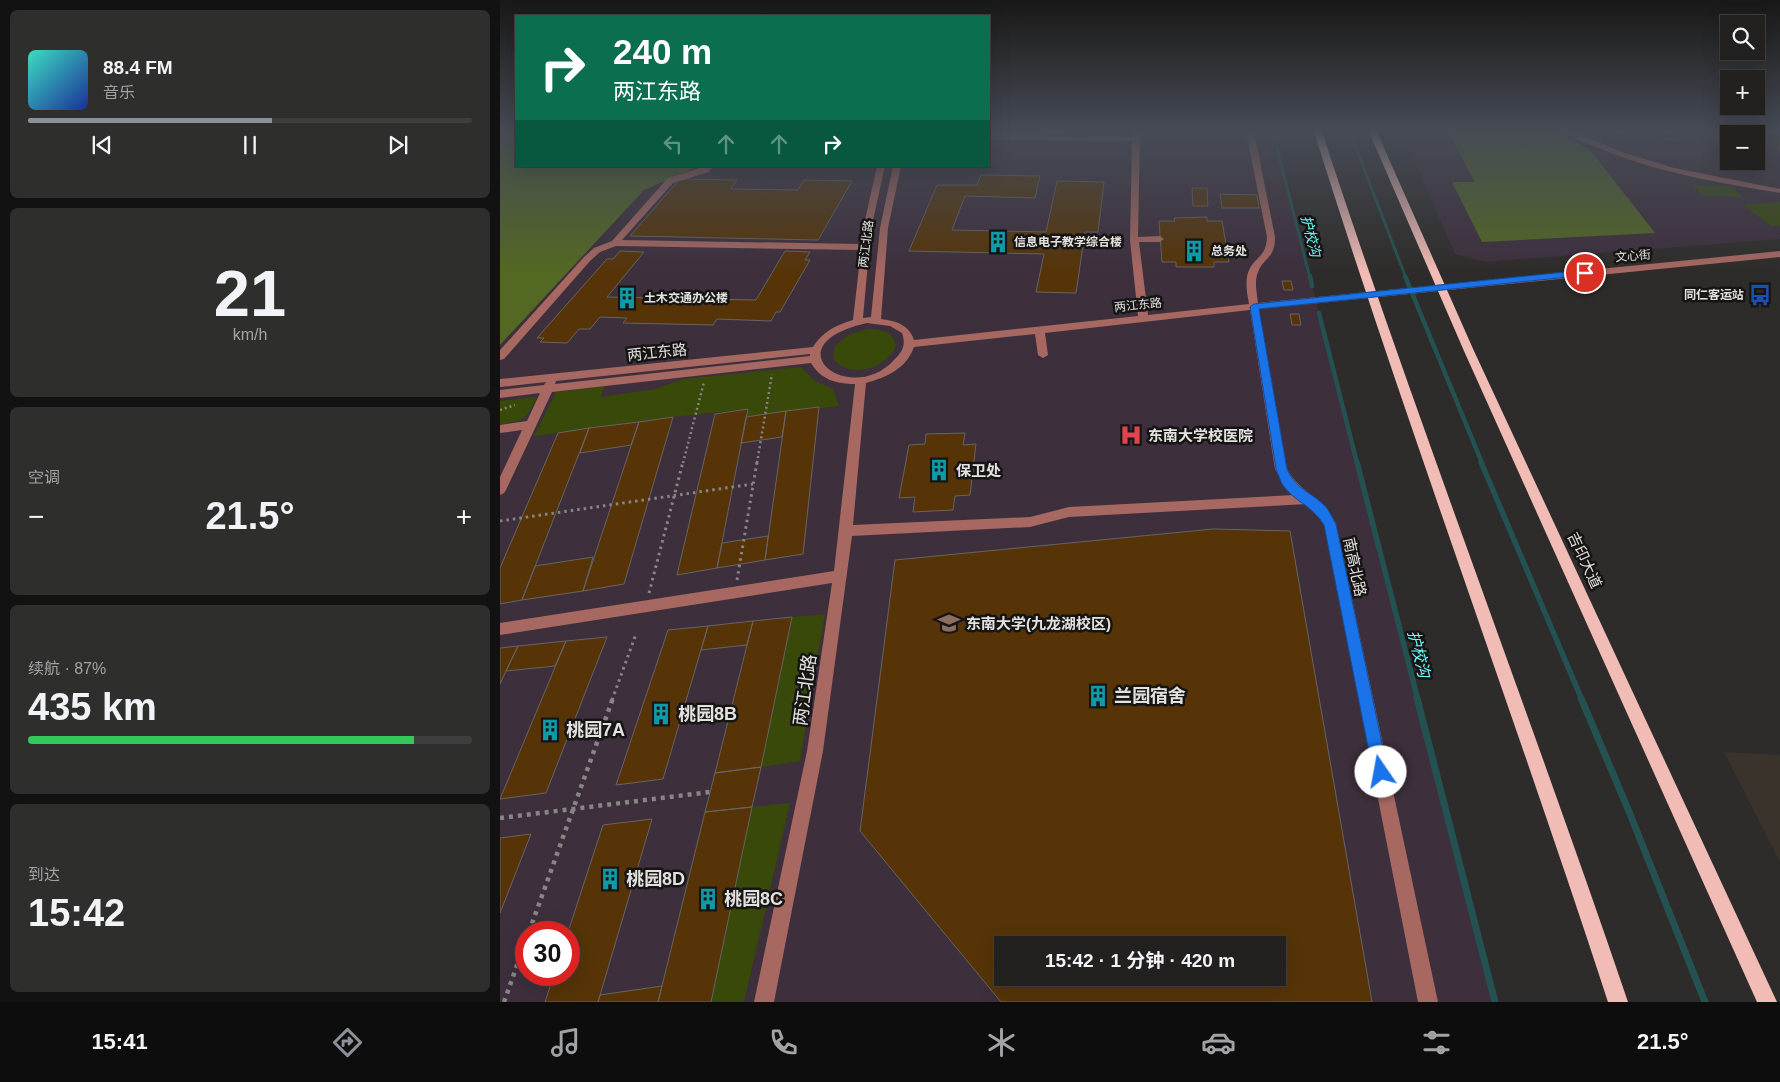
<!DOCTYPE html>
<html lang="zh">
<head>
<meta charset="utf-8">
<style>
  body { margin:0; font-family:Arial,"Noto Sans SC",sans-serif; background:#2e2e2d; color:#f1f3f6; height:100vh; display:flex; flex-direction:column; font-size:19px; white-space:nowrap }
  * { box-sizing:border-box; margin:0 }
  p { font-size:16px; color:#a2a3a5 }
  .icon { flex:none; width:28px; height:28px; fill:none; stroke:currentColor; stroke-width:2; stroke-linecap:round; stroke-linejoin:round }
  .map { position:relative; flex:1; overflow:hidden }
  .panel { display:flex; flex-direction:column; gap:10px; padding:10px; background:#131212; width:500px }
  .panel>* { flex:none }
  .hud { position:absolute; left:15px; top:15px; width:475px; height:152px; border-radius:0px; box-shadow:0 5px 20px #0002,0 0 0 1px #3f3e3e; background:#0b6e4f; color:#fff; overflow:hidden }
  .controls { position:absolute; left:1220px; top:15px; display:grid; gap:10px }
  .controls a { display:grid; place-items:center; width:45px; height:45px; border-radius:0px; background:#222120; box-shadow:0 5px 20px #0002,0 0 0 1px #3f3e3e; font-size:25px }
  .speed { position:absolute; left:15px; top:921px; display:flex; gap:10px; font-size:25px; font-weight:700; text-align:center }
  .speed>* { display:grid; place-content:center; width:65px; height:65px; border-radius:50%; background:#222120; box-shadow:0 5px 20px #0002,0 0 0 1px #3f3e3e; line-height:1 }
  .speed .limit { border:8px solid #d22; background:#fff; color:#111 }
  .pin { position:absolute; display:grid; place-items:center; width:42px; height:42px; color:#fff; margin:-21px; border:2px solid #fff; border-radius:50%; box-shadow:0 1px 5px #0007 }
  .me { position:absolute; width:55px; margin:-28px; rotate:348deg; stroke-linejoin:round; filter:drop-shadow(0 0 4px #0008) }
  .turn { display:flex; align-items:center; gap:18px; height:105px; padding:0 15px; font-size:22px }
  .turn .icon { width:65px; height:65px; stroke-width:2.5 }
  .turn b { display:block; font-size:35px; line-height:42px }
  .lanes { display:flex; align-items:center; height:48px; padding:0 15px; background:#0003; justify-content:center; gap:25px; direction:ltr }
  .lanes .off { opacity:.35 }
  .big { font-size:38px; font-weight:700; line-height:1.1 }
  .panel .card { flex:1; display:flex; flex-direction:column; justify-content:center; gap:8px; min-width:0; padding:0 18px; border-radius:8px; background:#2e2e2d }
  .panel .dial { align-items:center; gap:0 }
  .dial b { font-size:65px; line-height:1 }
  .song { display:flex; align-items:center; gap:15px }
  .cover { width:60px; height:60px; border-radius:8px; background:linear-gradient(135deg,hsl(170 70% 55%),hsl(230 70% 35%)) }
  .played { height:5px; border-radius:2px; background:linear-gradient(90deg,#8c9099 55%,#3f3e3e 55%) }
  .keys { display:flex; justify-content:space-around; direction:ltr }
  .heat { display:flex; justify-content:space-between; align-items:center; font-size:28px; direction:ltr }
  .charge { height:8px; border-radius:4px; background:linear-gradient(90deg,#34c759 87%,#3f3e3e 0) }
  .trip { position:absolute; left:494px; top:936px; width:292px; height:50px; border-radius:0px; background:#222120; box-shadow:0 5px 20px #0002,0 0 0 1px #3f3e3e; font-weight:700; line-height:50px; text-align:center }
  .menu { display:flex; height:80px; justify-content:space-around; align-items:center; background:#0e0d0d; color:#a2a3a5 }
  .menu .icon { width:35px; height:35px }
  .menu .current { color:#8c9099 }
  .menu b { font-size:22px; color:#f1f3f6 }
  main { display:flex; flex:1; min-height:0 }
  .map>svg:first-child { display:block }
  .built { fill:#39332c }
  .education { fill:#3d2f3c; fill-rule:evenodd }
  .green { fill:#38490a }
  .forest { fill:#536823 }
  .lines { fill:none; stroke-linecap:round; stroke-linejoin:round }
  .stream-far3 { stroke:#245151; stroke-width:3 }
  .stream-far2 { stroke:#245151; stroke-width:4.5 }
  .stream-far1 { stroke:#245151; stroke-width:5.5 }
  .stream { stroke:#245151; stroke-width:7 }
  .building { fill:#563408; stroke:#676462; fill-rule:evenodd }
  .path-far2 { stroke:#878684; stroke-width:2.5; stroke-dasharray:2 3; stroke-linecap:butt }
  .path-far1 { stroke:#878684; stroke-width:3; stroke-dasharray:2.5 4; stroke-linecap:butt }
  .path { stroke:#878684; stroke-width:4.5; stroke-dasharray:4 5; stroke-linecap:butt }
  .minor { fill:#a76862; fill-rule:evenodd }
  .major { fill:#f1bcb6; fill-rule:evenodd }
  .route { fill:#1a73e8; stroke:#114b97 }
  .labels { text-anchor:middle; dominant-baseline:central; stroke-width:5; stroke-linejoin:round; paint-order:stroke }
  .far-poi-label { font-size:12px; font-weight:bold; fill:#e3e2e0; stroke:#161514; text-anchor:start }
  .far-street-label { font-size:12px; fill:#e3e2e0; stroke:#161514 }
  .far-water-label { font-size:14px; font-style:italic; fill:#6cfafc; stroke:#161514 }
  .street-label { font-size:15px; fill:#e3e2e0; stroke:#161514 }
  .poi-label { font-size:15px; font-weight:bold; fill:#e3e2e0; stroke:#161514; text-anchor:start }
  .water-label { font-size:16px; font-style:italic; fill:#6cfafc; stroke:#161514 }
  .near-street-label { font-size:18px; fill:#e3e2e0; stroke:#161514 }
  .near-poi-label { font-size:18px; font-weight:bold; fill:#e3e2e0; stroke:#161514; text-anchor:start }
</style>
</head>
<body>
<main>
<section class="panel">
<div class="card">
<div class="song"><i class="cover"></i><div><b>88.4 FM</b><p>音乐</p></div></div>
<div class="played"></div>
<div class="keys"><svg class="icon" aria-label="previous" viewBox="0 0 24 24"><path d="M18 5L8 12l10 7zM5 5v14"/></svg><svg class="icon" aria-label="pause" viewBox="0 0 24 24"><path d="M8 5v14M16 5v14"/></svg><svg class="icon" aria-label="next" viewBox="0 0 24 24"><path d="M6 5l10 7-10 7zM19 5v14"/></svg></div>
</div>
<div class="card dial"><b>21</b><p>km/h</p></div>
<div class="card"><p>空调</p>
<div class="heat"><a>−</a><b class="big">21.5°</b><a>+</a></div>
</div>
<div class="card"><p>续航 · 87%</p><b class="big">435 km</b><div class="charge"></div></div>
<div class="card"><p>到达</p><b class="big">15:42</b></div>
</section>
<div class="map">
<svg width="1280" height="1002" viewBox="0 0 1280 1002">
  <rect width="100%" height="100%" fill="#2e2c2a"/>
  <path class="built" d="M1224,752l56,3v107z"/>
  <path class="education" d="M0,132h16v34h473v-34h284l222,870h-995zM26,932h43v43h-43zM502,945h276v33h-276z
    M902,132h378v107l-295,23 -30,-8zM1229,134h27v27h-27z"/>
  <path class="green" d="M1193,185l39,1 10,11 -40,-1z
    M1280,202v24h-9l-28,-21z
    M367,329c13,0 26,2 29,16 -8,24 -48,35 -63,13l2,-12 13,-11z
    M301,367l14,14 18,8 6,17 -93,11 1,-8 -74,8 -139,19 22,-44 48,-6 -3,11 54,-8 28,-10z
    M34,397l3,1c-12,22 -12,23 -37,26v-23z
    M325,614l-25,147 -39,6 31,-150z
    M290,803l-46,199h-33l41,-195z"/>
  <path class="forest" d="M0,132h16v34h183l-55,24 -144,155z
    M948,132h112l31,19 64,82 -173,9 -30,-60h23z"/>
  <g class="lines">
    <path class="stream-far3" d="M773,132l37,146
      M850,132l56,146"/>
    <path class="stream-far2" d="M810,276l2,10
      M905,276l77,187
      M819,313l38,150"/>
    <path class="stream-far1" d="M857,462l61,238
      M981,462l101,238"/>
    <path class="stream" d="M917,698l78,304
      M1081,698l49,116 75,188"/>
  </g>
  <path class="building" d="M489,132h80v2h-80z
    M1106,132h20l4,5h-20z
    M1155,132h20l6,7h-20z
    M1209,132h19l2,2 -1,11h-6z
    M1258,132h20l2,2v17z
    M481,175l59,1 -5,22 -70,-2 -13,34 94,2 11,-51 47,1 -6,50h-13l-9,61 -40,-1 8,-38 -135,-3 28,-66h40z
    M180,179l57,1 -6,9 67,1 6,-10 48,1 -34,59 -188,-4z
    M692,188h15l1,18h-15z
    M720,194l37,1 2,13h-37z
    M707,217v4h15l7,41h-15v5h-38v-5h-14l-3,-41h16l-1,-3z
    M120,251l24,1 -37,45 149,3 29,-49 25,1 -5,8h5l-30,52h-4l-5,9 -54,-2 -4,6 -90,-2 4,-5 -27,-1 -10,12h-11l-12,14 -27,-1 4,-4h-7l70,-79h6z
    M782,281h9l2,9h-9z
    M790,314h9l2,11h-9z
    M319,407l-16,147 -38,6 21,-149z
    M248,409l-31,159 -40,7 38,-161z
    M286,411l-4,26 -41,6 5,-26z
    M173,417l-49,167 -41,7 56,-169z
    M139,422l-8,23 -51,8 9,-25z
    M89,428l-67,172 -22,4v-36l58,-135z
    M465,433l-2,12 13,-1 -6,51 -15,1 -2,14 -40,2 2,-15 -16,1 10,-53 16,-1 1,-10z
    M713,529l77,2 82,471h-371l-141,-171 35,-271zM502,945h276v33h-276z
    M268,536l-3,24 -48,8 5,-25z
    M93,557l-10,34 -61,9 13,-34z
    M292,617l-31,150 -46,6 38,-152z
    M253,621l-6,24 -46,5 7,-24z
    M208,626l-45,153 -47,6 52,-155z
    M107,637l-61,156 -46,6 66,-158z
    M66,641l-11,25 -49,5 12,-25z
    M18,646l-12,25 -6,13v-36z
    M261,767l-9,40 -47,5 10,-39z
    M252,807l-41,195h-53l47,-190z
    M152,819l-54,183h-53l9,-27h15l-1,-43 35,-107z
    M31,834l-31,79v-75z
    M162,986l-4,16h-60l2,-7z"/>
  <g class="lines">
    <path class="path-far2" d="M0,410l15,-5
      M183,463l21,-81
      M257,463l15,-89"/>
    <path class="path-far1" d="M0,521l253,-37
      M237,580l20,-118
      M149,593l34,-131
      M112,700l24,-66"/>
    <path class="path" d="M0,818l210,-26
      M29,932l84,-234
      M4,1002l22,-62"/>
    <path class="minor" d="M632,132h8l-2,105 22,-1 4,3 -4,3h-21l9,73 101,-11c-2,-11 -5,-25 1,-36 8,-13 16,-12 17,-31l-21,-105h8l21,105c0,22 -11,20 -17,35 -4,10 -1,21 0,31l522,-52v6l-521,52 28,160c13,24 36,28 49,55l102,478h-20l-94,-478 -6,-9 -11,-11 -238,13 -39,10 -178,9 -29,215 -49,251h-20l53,-251 25,-168 -332,52v-12l334,-52 21,-187c-18,0 -34,-4 -44,-21l-259,29 -46,98 -2,3 -4,2v-18l22,-47 -22,3v-8l27,-4 13,-28 -40,5v-8l44,-5 2,-3 -46,5v-8l313,-32c9,-15 23,-22 40,-27l8,-70 -245,-4 -16,6 -10,9 -86,98 -4,1v-10l84,-93 10,-9 18,-7 55,-62 38,-13h8l-4,6 -36,11 -51,57 239,4 2,-15 14,-63h8l-14,63 -8,89 8,-1 9,-89 13,-62h8l-13,62 -7,91c16,2 28,6 33,21l224,-24 -8,-76 2,-99 -143,-2v-4l143,2zM750,310l25,159 11,18 8,8 -225,12 -39,10 -177,8 13,-142c21,-6 40,-14 48,-36l121,-13 3,21 5,3 5,-3 -3,-22zM367,323l23,3 12,7c4,12 1,18 -8,27 -44,48 -125,-15 -27,-37zM310,354v2l-255,28 1,-3z
      M1066,132h9l47,20 52,16 106,21v4c-60,-10 -120,-20 -176,-43 -13,-5 -28,-10 -38,-18z"/>
    <path class="major" d="M814,132h8c96,292 207,579 306,870h-20c-95,-291 -202,-578 -294,-870z
      M869,132h8l97,219 303,651h-20l-293,-651z"/>
  </g>
  <linearGradient id="sky" x2="0" y2="1"><stop stop-color="#191817"/><stop offset="0.48" stop-color="#464b55"/><stop offset="1" stop-color="#464b55" stop-opacity="0"/></linearGradient>
  <rect width="1280" height="273" fill="url(#sky)"/>
  <path class="route" d="M1085,270l3,1v4l-329,34 28,160c9,21 25,23 39,38 4,5 7,12 10,17l52,248 -2,6 -5,2 -6,-2 -2,-6 -49,-247c-12,-20 -31,-24 -42,-41 -2,-5 -4,-10 -6,-15l-26,-162 4,-3z"/>
  <defs>
    <g id="building-bare" transform="scale(1.725)"><path d="M-4-6H4V6H1V3H-1V6H-4ZM-2.5-4.3h1.7v1.8h-1.7ZM.8-4.3h1.7v1.8H.8ZM-2.5-1h1.7V.8h-1.7ZM.8-1h1.7V.8H.8Z" fill="#0f9aa8" stroke="#161514" stroke-width="2.5" paint-order="stroke"/></g>
    <g id="bus-bare" transform="scale(1.725)"><path d="M-5-6H5V4H4V6H2V4H-2V6H-4V4H-5ZM-3.5-4V0h7V-4ZM-3.5 1.2v1.5H-2V1.2ZM2 1.2v1.5H3.5V1.2Z" fill="#1a4fb4" stroke="#161514" stroke-width="2.5" paint-order="stroke"/></g>
    <g id="hospital-bare" transform="scale(1.725)"><path d="M-5-5h3v3.5h4V-5h3V5h-3V1.5h-4V5h-3Z" fill="#e0444e" stroke="#161514" stroke-width="2.5" paint-order="stroke"/></g>
    <g id="university-bare" transform="scale(1.725)"><path d="M0-5L7-2L0 1L-7-2ZM-4 1L0 2.5L4 1V4Q0 6-4 4Z" fill="#8d6e63" stroke="#161514" stroke-width="2.5" paint-order="stroke"/></g>
  </defs>
  <g fill-rule="evenodd">
    <use href="#building-bare" x="498" y="242"/>
    <use href="#building-bare" x="694" y="251"/>
    <use href="#bus-bare" x="1260" y="295"/>
    <use href="#building-bare" x="127" y="298"/>
    <use href="#hospital-bare" x="631" y="435"/>
    <use href="#building-bare" x="439" y="470"/>
    <use href="#university-bare" x="449" y="623"/>
    <use href="#building-bare" x="598" y="696"/>
    <use href="#building-bare" x="161" y="714"/>
    <use href="#building-bare" x="50" y="730"/>
    <use href="#building-bare" x="110" y="879"/>
    <use href="#building-bare" x="208" y="899"/>
  </g>
  <g class="labels">
    <g class="far-poi-label">
      <text x="514" y="242">信息电子教学综合楼</text>
      <text x="711" y="251">总务处</text>
      <text x="1244" y="295" text-anchor="end">同仁客运站</text>
      <text x="144" y="298">土木交通办公楼</text>
    </g>
    <g class="far-street-label">
      <text transform="translate(366 244) rotate(-83)">两江北路</text>
      <text transform="translate(1133 256) rotate(-5)">文心街</text>
      <text transform="translate(638 305) rotate(-6)">两江东路</text>
    </g>
    <g class="far-water-label">
      <text transform="translate(811 236) rotate(76)">护校沟</text>
    </g>
    <g class="street-label">
      <text transform="translate(157 352) rotate(-6)">两江东路</text>
      <text transform="translate(1085 560) rotate(65)">吉印大道</text>
      <text transform="translate(855 567) rotate(78)">南高北路</text>
    </g>
    <g class="poi-label">
      <text x="648" y="435">东南大学校医院</text>
      <text x="456" y="470">保卫处</text>
      <text x="466" y="623">东南大学(九龙湖校区)</text>
    </g>
    <g class="water-label">
      <text transform="translate(919 654) rotate(76)">护校沟</text>
    </g>
    <g class="near-street-label">
      <text transform="translate(305 690) rotate(-82)">两江北路</text>
    </g>
    <g class="near-poi-label">
      <text x="614" y="696">兰园宿舍</text>
      <text x="178" y="714">桃园8B</text>
      <text x="66" y="730">桃园7A</text>
      <text x="126" y="879">桃园8D</text>
      <text x="224" y="899">桃园8C</text>
    </g>
  </g>
</svg>
<div class="controls">
<a><svg class="icon" aria-label="search" viewBox="0 0 24 24"><circle cx="10" cy="10" r="6"/><path d="M15 15l6 6"/></svg></a>
<a>+</a>
<a>−</a>
</div>
<div class="speed"><div class="limit">30</div></div>
<div class="pin" style="left:1085px;top:273px;background:#d93025"><svg class="icon" aria-label="arrive" viewBox="0 0 24 24"><path d="M6 21V4h12l-3 4 3 4H6"/></svg></div>
<svg class="me" style="left:881px;top:772px" viewBox="-20 -20 40 40"><circle r="19" fill="#fff"/><path d="M0-13L10 11 0 6-10 11z" fill="#1a73e8"/></svg>
<div class="trip">15:42 · 1 分钟 · 420 m</div>
<div class="hud">
<div class="turn"><svg class="icon" aria-label="right" viewBox="0 0 24 24"><path d="M7 20v-9h11M14 6l5 5-5 5"/></svg><div><b>240 m</b>两江东路</div></div>
<div class="lanes"><svg class="icon off" aria-label="left" viewBox="0 0 24 24"><path d="M17 20v-9H6M10 6l-5 5 5 5"/></svg><svg class="icon off" aria-label="ahead" viewBox="0 0 24 24"><path d="M12 20V5M6 11l6-6 6 6"/></svg><svg class="icon off" aria-label="ahead" viewBox="0 0 24 24"><path d="M12 20V5M6 11l6-6 6 6"/></svg><svg class="icon" aria-label="right" viewBox="0 0 24 24"><path d="M7 20v-9h11M14 6l5 5-5 5"/></svg></div>
</div>
</div>
</main>
<nav class="menu">
<b>15:41</b>
<svg class="icon current" aria-label="directions" viewBox="0 0 24 24"><path d="M12 3l9 9-9 9-9-9zM9 14v-3h6M13 9l2 2-2 2"/></svg>
<svg class="icon" aria-label="music" viewBox="0 0 24 24"><path d="M9 18V5l10-2v13"/><circle cx="6" cy="18" r="3"/><circle cx="16" cy="16" r="3"/></svg>
<svg class="icon" aria-label="phone" viewBox="0 0 24 24"><path d="M5 4h4l2 5-3 2q2 4 5 5l2-3 5 2v4C11 20 4 13 5 4z"/></svg>
<svg class="icon" aria-label="climate" viewBox="0 0 24 24"><path d="M12 3v18M4 7l16 10M4 17L20 7"/></svg>
<svg class="icon" aria-label="car" viewBox="0 0 24 24"><path d="M5 17H2v-5l4-1 3-4h7l3 4 3 1v5h-3M9 17h6M6 11h13"/><circle cx="7" cy="17" r="2"/><circle cx="17" cy="17" r="2"/></svg>
<svg class="icon" aria-label="filters" viewBox="0 0 24 24"><path d="M4 7h16M4 17h16"/><circle cx="9" cy="7" r="2"/><circle cx="15" cy="17" r="2"/></svg>
<b>21.5°</b>
</nav>
</body>
</html>
